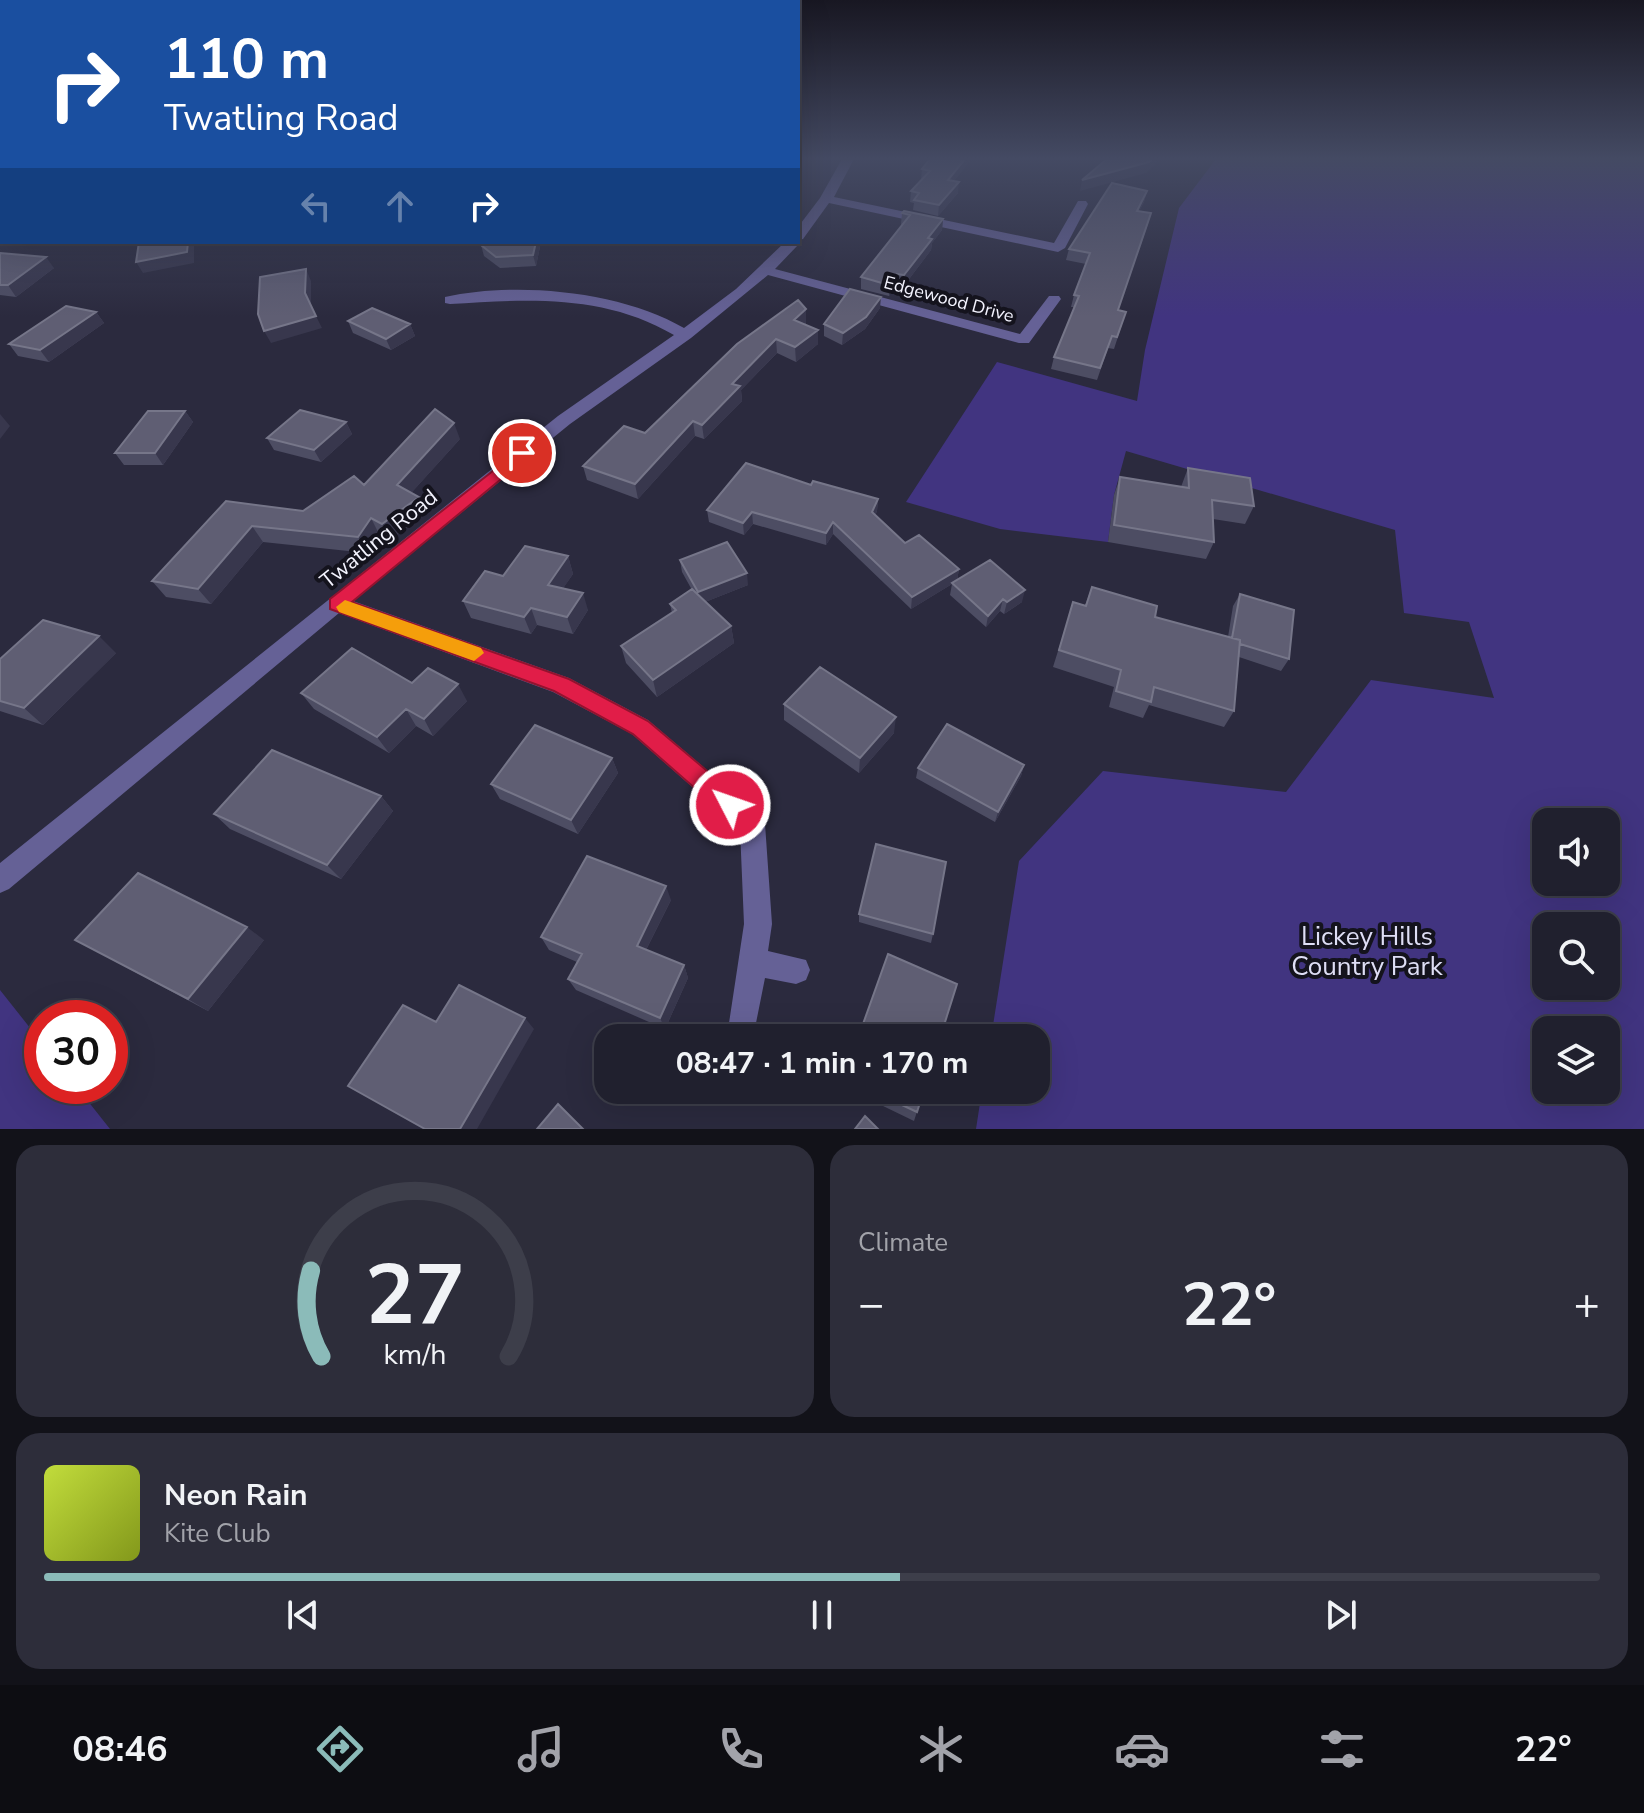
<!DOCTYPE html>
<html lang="en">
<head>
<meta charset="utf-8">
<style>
  body { margin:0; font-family:"Nunito Sans",sans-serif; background:#2d2d3a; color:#f1f3f6; height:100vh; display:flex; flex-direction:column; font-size:30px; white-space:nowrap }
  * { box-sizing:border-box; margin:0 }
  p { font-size:26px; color:#a2a3aa }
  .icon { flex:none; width:44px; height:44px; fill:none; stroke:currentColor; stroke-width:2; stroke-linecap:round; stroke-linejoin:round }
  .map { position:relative; height:1129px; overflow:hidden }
  .sheet { display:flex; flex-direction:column; gap:16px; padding:16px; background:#121219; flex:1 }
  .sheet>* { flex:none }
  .top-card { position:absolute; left:0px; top:0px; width:800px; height:244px; box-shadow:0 8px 32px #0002,0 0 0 2px #3d3e4a; background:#1a4fa0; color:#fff; overflow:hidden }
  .buttons { position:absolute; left:1532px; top:808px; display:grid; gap:16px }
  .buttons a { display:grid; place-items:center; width:88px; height:88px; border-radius:16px; background:#20202e; box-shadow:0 8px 32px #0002,0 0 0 2px #3d3e4a; font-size:40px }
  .speed { position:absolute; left:24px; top:1000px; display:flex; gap:16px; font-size:40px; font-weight:700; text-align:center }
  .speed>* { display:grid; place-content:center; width:104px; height:104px; border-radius:50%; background:#20202e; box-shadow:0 8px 32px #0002,0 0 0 2px #3d3e4a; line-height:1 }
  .speed .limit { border:12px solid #d22; background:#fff; color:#111 }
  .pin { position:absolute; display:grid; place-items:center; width:68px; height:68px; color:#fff; margin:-34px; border:4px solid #fff; border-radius:50%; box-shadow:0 2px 8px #0007 }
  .me { position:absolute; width:88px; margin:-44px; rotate:311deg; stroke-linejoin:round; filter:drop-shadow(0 0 6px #0008) }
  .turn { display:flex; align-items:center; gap:28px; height:168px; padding:0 32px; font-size:36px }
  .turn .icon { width:104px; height:104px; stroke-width:2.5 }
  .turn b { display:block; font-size:56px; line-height:68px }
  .lanes { display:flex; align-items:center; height:76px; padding:0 32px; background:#0003; justify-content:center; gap:40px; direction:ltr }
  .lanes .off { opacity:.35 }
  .big { font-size:60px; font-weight:700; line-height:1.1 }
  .sheet .widget { flex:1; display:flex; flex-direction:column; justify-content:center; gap:12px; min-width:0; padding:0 28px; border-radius:24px; background:#2d2d3a }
  .sheet .dial { align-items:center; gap:0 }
  .dial svg { height:208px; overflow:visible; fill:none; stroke:#3d3e4a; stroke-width:7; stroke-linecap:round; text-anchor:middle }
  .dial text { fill:#f1f3f6; stroke:none }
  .song { display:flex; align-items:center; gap:24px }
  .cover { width:96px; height:96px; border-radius:12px; background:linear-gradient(135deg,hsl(70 70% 55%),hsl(70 70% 35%)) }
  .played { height:8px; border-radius:4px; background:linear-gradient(90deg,#8bbbb9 55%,#3d3e4a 55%) }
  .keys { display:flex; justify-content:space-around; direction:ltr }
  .heat { display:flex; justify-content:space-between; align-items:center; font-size:44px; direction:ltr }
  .sheet .tiles { flex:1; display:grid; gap:16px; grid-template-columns:1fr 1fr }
  .widget:last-child { grid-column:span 2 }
  .trip { position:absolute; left:594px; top:1024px; width:456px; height:80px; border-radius:24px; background:#20202e; box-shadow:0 8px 32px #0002,0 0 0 2px #3d3e4a; font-weight:700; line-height:80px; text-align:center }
  .tab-bar { display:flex; height:128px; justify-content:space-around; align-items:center; background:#0d0d12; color:#a2a3aa }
  .tab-bar .icon { width:56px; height:56px }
  .tab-bar .on { color:#8bbbb9 }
  .tab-bar b { font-size:36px; color:#f1f3f6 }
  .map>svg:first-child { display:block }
  .green { fill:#413480; fill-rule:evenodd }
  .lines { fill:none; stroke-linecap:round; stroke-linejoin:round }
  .minor { fill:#656196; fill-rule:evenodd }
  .wall { fill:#4d4d63 }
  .shaded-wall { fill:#38374d }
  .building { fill:#5f5e73; stroke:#767689; stroke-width:2 }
  .route { fill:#e11d48; stroke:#92132f; stroke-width:2 }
  .slow { fill:#f59e0b }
  .labels { text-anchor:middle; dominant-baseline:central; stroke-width:8; stroke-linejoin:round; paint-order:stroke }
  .far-street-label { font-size:18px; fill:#f3f3fe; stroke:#14131d }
  .street-label { font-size:22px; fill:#f3f3fe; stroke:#14131d }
  .near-park-label { font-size:26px; fill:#dedef5; stroke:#14131d }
</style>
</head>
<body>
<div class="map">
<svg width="1644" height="1129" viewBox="0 0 1644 1129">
  <rect width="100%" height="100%" fill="#2b2a3e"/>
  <path class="green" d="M1216,159h428v970h-668l6,-39h54v-52h-45l28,-177 84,-90 183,21 85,-112 123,18 -25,-76 -65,-9 -9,-83 -269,-79 -12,44 -6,47 -108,-13 -94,-27 91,-140 140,39 8,-51 34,-142zM1546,822h60v60h-60zM1546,926h60v60h-60zM1546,1030h60v60h-60z
    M0,990l42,53v43h34l34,43h-110z"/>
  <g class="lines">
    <path class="minor" d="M842,159h12l-20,38 220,46 24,-42h8l2,3 -23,44 -7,4 -229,-49 -26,36 -5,1v5l-23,24 245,65 29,-38h10l2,3 -32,44h-10l-251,-68 -77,63 -121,86 -217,177 216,77 79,42 113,96 4,8 7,100 -4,27 38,9 4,10 -4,10 -10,4 -31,-6 -11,55 -10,5 -10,-5 -5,-10 15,-99 -4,-95 -108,-95 -79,-42 -214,-79 -330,276 -9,4v-30l558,-447 116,-81c-70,-41 -146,-36 -224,-31l-5,-1v-6c71,-16 176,-6 239,31l52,-39 49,-47h13v-15l22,-29z
      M0,226h2v8h-2z"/>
  </g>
  <path class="wall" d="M930,159l24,22 4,12 -20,23 -25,-6 1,-7 -4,-1 1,-11 10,-11 1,-11z
    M1147,191l-3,11 -5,9 9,13 -30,86 8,2 -12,37 -6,-1 -11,32 -46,-11 3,-12 21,-50h-4l3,-12 12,-31 -20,-4 3,-11z
    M902,213l41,6 -1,11 -10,13 -1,7 -28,37 -7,-2 -7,11 -28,-7v-12l41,-52 -1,-1z
    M541,242l-5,24 -36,2 -16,-12 -3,-11z
    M0,253l54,15 -38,29 -16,-2z
    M880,308l-15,21 -23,16 -18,-9v-12z
    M806,309v14l-1,2 13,19 -22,18 -19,-9 -36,37 1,11 -38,38 -9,-3 -57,63 -51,-19 -4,-14 62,-33z
    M96,312l8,11 -55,39 -31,-6 -9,-12z
    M348,321l62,3 5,12 -24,14 -38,-17z
    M185,411l8,11 -30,43h-39l-9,-12z
    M346,422l6,12 -31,28 -47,-12 -7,-12z
    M460,439l-49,54 15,20 -36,27 -11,-6 -12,19 -104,-11 -52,62 -45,-7 -14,-16 74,-80 77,10 61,-26z
    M1188,468l66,38 -9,18 -32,-5 1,23 -8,17 -98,-17 6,-47 6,-18 61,10z
    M811,485l67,14 -1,12 -2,5 30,27 54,26 -2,11 65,22 -18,12 -4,-3 -14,16 -36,-32 2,-11 -41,25 -78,-75 -7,11 -73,-21 -9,11 -35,-13 -2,-12z
    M568,556l5,18 -10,14 25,22 -15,24 -36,-9 -6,9 -60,-16 -8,-17 40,-25z
    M680,560l68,25 -43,17 26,24 3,17 -77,54 -31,-34 -5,-17 51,-33 -2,-9 22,-14 -10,-18z
    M1092,587l63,30 73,20 5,-31 7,-12 49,65 -8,12 -42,-14 -5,54 -10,16 -75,-22 -6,13 -34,-11 5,-20 -61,-20 15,-48 17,-14z
    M116,653l-73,72 -43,-14v-52z
    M412,683l55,18 -34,35 -17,-10 -27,27 -75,-44 -13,-16z
    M784,704l110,29 -35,40 -75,-53z
    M612,758l6,15 -40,61 -78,-35 -9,-15z
    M1024,765l-3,11 -26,46 -79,-44 2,-10z
    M381,796l12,15 -52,68 -111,-50 -16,-15z
    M671,900l-25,50 38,15 4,13 -23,51 -89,-39 -8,-11 9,-17 -28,-12 -8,-13z
    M859,914l74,20 -2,9 -72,-21z
    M75,940h189l-56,71z
    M850,1090h74l-10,31z"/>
  <path class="shaded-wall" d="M965,159h7l-25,31 1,-10z
    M1152,159h8l-14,14 -66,18 2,-11z
    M959,182l-1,11 -20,23 1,-11z
    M1147,191l-3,11 -10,20 3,-11z
    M943,219l-1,11 -10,13 -1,7 -28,37 1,-12 24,-37z
    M188,242h6v21l-51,10 -7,-11z
    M536,242h5l-5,24 -3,-11z
    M46,257l8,11 -38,29 -8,-12z
    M306,269l5,12v23l-6,-11z
    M897,274l-1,11 -7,11v-11z
    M881,297l-1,11 -15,21 -23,16 1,-12z
    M806,309v14l-11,12 -1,-15z
    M96,312l8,11 -55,39 -9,-12z
    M316,316l6,12 -51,15 -7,-12z
    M410,324l5,12 -24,14 -5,-11z
    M818,330v14l-22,18 -1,-15z
    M776,339l1,14 -36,37 1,11 -38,38 -2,-14 30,-41z
    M185,411l8,11 -30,43 -8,-12z
    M0,414l10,12 -10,13z
    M693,421l2,15 -57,63 -3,-15z
    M346,422l6,12 -31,28 -7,-12z
    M454,423l6,16 -56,62 -7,-16z
    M419,497l7,16 -36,27 -8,-16z
    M878,499l-1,12 -6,13 1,-12z
    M752,512l1,12 -9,11 -1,-12z
    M371,518l8,16 -12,19 -9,-16z
    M833,522v12l-7,11v-12z
    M252,526l11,16 -52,62 -13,-15z
    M568,556l5,18 -19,28 -6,-17z
    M959,569l-2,12 -46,28 1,-12z
    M747,573l1,12 -48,19 -2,-12z
    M1025,590l-3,12 -18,12 3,-12z
    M583,593l5,17 -15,24 -6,-17z
    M1003,599l-3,12 -14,16 2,-11z
    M531,608l6,17 -6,9 -7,-17z
    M731,626l3,17 -77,54 -4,-17z
    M99,636l17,17 -73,72 -19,-17z
    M458,684l9,17 -34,35 -9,-17z
    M406,709l10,17 -27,27 -12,-16z
    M896,717l-2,16 -35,40 1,-15z
    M612,758l6,15 -40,61 -7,-14z
    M1024,765l-3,11 -26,46 3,-10z
    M381,796l12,15 -52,68 -14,-14z
    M666,886l5,14 -29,58 -5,-12z
    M247,927l17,13 -56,71 -20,-12z
    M684,965l4,13 -23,51 -5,-11z
    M525,1018l9,11 -57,100h-17z"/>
  <path class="building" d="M0,159h2v40l-2,-1z
    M930,159h35l-17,21 11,2 -20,23 -25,-5 5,-7 -8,-2 19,-20 -8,-2z
    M1107,159h45l-3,3 -67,18z
    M1112,183l35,8 -10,20 14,2 -33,97 8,2 -9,25 -5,-1 -12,32 -46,-11 25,-61 -5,-1 16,-42 -21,-4z
    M904,211l39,8 -15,19 4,1 -28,36 -7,-1 -8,11 -28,-8 49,-62 -8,-2z
    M139,242h49l-1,10 -51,10z
    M485,242h51l-3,13 -37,2 -15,-12z
    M0,253l46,4 -38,28h-8z
    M306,269l-1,24 11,23 -52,15 -6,-17 2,-37z
    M850,289l31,8 -15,20 -23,16 -19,-9z
    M798,300l8,9 -12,11 24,10 -23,17 -19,-8 -44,45 8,2 -38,39 -9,-4 -58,63 -52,-18 41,-40 21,7 92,-89z
    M66,306l30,6 -56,38 -31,-6z
    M372,308l38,16 -24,15 -38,-18z
    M435,409l19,14 -57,62 22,12 -37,27 -11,-6 -13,19 -106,-11 -54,63 -46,-8 74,-80 77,10 51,-35 10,9z
    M300,410l46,12 -32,28 -47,-12z
    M148,411h37l-30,42h-40z
    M746,463l65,22 2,-4 65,18 -6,13 33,31 14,-8 40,34 -47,28 -79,-75 -7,11 -74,-21 -9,11 -36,-13z
    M1188,468l62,10 4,28 -42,-6 2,42 -100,-17 6,-48 69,11z
    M727,542l20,31 -49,19 -18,-32z
    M525,546l43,10 -20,29 35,8 -16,24 -36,-9 -7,9 -61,-16 22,-30 18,5z
    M990,560l35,30 -18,12 -4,-3 -15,17 -36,-33z
    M1092,587l65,19 -2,11 85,23 -6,71 -80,-24 -3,15 -35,-11 5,-21 -62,-20 14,-48 13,4z
    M692,589l39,37 -78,54 -32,-34 55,-36 -6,-6z
    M1240,594l54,16 -5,49 -49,-15v-4l-8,-2z
    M43,620l56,16 -75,72 -24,-7v-42z
    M352,648l60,35 16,-15 30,16 -34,35 -18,-10 -29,28 -76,-44z
    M820,667l76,50 -36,41 -76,-54z
    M947,724l77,41 -26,47 -80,-44z
    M535,725l77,33 -41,62 -80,-36z
    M272,750l109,46 -54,69 -113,-51z
    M876,844l70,18 -13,72 -74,-20z
    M587,856l79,30 -29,60 47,19 -24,53 -92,-39 14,-25 -41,-17z
    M138,873l109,54 -59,72 -113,-59z
    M888,954l69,30 -17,54h-82z
    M459,985l66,33 -65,111h-35l-77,-43 55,-81 33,17z
    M870,1090h54l-7,22z
    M558,1104l25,25h-46z
    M865,1116l13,13h-23z"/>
  <linearGradient id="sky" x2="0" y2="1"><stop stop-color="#181722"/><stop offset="0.5" stop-color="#444a63"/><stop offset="1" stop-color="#444a63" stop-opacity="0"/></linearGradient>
  <rect width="1644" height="317" fill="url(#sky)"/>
  <path class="route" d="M522,448l8,5 -2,4 -176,145 217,77 79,42 90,76 3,8 -3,7 -8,3 -8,-3 -89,-78 -79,-43 -224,-82v-10z"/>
  <path class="slow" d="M345,600l136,48 3,5 -10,8 -135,-49 -3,-5z"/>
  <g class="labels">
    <g class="far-street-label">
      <text transform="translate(949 299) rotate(15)">Edgewood Drive</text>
    </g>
    <g class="street-label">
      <text transform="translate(379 539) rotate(-39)">Twatling Road</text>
    </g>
    <g class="near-park-label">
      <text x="1367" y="936">Lickey Hills<tspan x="1367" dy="30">Country Park</tspan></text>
    </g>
  </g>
</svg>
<div class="buttons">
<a><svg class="icon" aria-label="sound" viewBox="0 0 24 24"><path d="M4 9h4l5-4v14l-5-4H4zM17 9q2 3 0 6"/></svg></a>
<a><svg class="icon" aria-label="search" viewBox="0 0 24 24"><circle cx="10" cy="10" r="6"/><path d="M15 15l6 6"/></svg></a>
<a><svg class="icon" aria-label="layers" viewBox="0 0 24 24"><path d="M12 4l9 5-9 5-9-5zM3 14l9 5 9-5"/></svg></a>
</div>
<div class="speed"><div class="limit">30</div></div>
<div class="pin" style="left:522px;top:453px;background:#d93025"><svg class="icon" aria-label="arrive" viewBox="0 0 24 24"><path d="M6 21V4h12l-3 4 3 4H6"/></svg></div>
<svg class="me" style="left:730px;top:805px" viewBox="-20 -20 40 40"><circle r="17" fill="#e11d48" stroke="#fff" stroke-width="3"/><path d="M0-11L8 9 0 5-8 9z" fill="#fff"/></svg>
<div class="trip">08:47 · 1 min · 170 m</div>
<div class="top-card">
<div class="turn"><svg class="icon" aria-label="right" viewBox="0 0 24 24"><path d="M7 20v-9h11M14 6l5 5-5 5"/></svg><div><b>110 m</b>Twatling Road</div></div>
<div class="lanes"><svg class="icon off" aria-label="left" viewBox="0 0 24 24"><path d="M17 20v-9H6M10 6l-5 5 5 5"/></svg><svg class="icon off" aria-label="ahead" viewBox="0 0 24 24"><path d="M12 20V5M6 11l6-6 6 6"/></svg><svg class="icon" aria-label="right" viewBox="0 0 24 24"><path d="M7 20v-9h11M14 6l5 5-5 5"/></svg></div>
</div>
</div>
<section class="sheet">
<div class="tiles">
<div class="widget dial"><svg viewBox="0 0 100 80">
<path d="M14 69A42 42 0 1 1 86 69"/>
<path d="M14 69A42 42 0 0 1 10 36" stroke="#8bbbb9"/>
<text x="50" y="56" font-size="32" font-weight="700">27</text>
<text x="50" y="72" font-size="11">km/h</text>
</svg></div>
<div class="widget"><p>Climate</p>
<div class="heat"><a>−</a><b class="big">22°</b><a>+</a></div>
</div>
<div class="widget">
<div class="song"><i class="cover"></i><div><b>Neon Rain</b><p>Kite Club</p></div></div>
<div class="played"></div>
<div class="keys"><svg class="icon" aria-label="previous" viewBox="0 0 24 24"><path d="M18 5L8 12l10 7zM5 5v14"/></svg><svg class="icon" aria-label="pause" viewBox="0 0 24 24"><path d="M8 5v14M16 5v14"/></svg><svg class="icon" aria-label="next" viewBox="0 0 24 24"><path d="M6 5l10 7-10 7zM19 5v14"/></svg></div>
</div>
</div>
</section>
<nav class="tab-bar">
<b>08:46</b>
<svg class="icon on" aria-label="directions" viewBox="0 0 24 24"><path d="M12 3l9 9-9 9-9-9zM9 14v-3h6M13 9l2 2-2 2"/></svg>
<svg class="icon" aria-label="music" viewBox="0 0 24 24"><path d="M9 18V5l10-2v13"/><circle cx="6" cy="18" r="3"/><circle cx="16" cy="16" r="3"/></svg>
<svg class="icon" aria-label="phone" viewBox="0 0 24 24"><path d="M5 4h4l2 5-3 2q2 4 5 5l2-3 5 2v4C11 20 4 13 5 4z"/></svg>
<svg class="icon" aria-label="climate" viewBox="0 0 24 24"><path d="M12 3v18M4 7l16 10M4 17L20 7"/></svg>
<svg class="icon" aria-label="car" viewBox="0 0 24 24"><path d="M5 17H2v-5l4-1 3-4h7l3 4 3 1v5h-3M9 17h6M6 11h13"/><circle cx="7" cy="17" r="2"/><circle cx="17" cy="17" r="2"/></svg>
<svg class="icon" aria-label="filters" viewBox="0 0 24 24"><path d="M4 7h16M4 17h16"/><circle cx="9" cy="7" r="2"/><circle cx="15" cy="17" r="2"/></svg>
<b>22°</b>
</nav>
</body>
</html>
